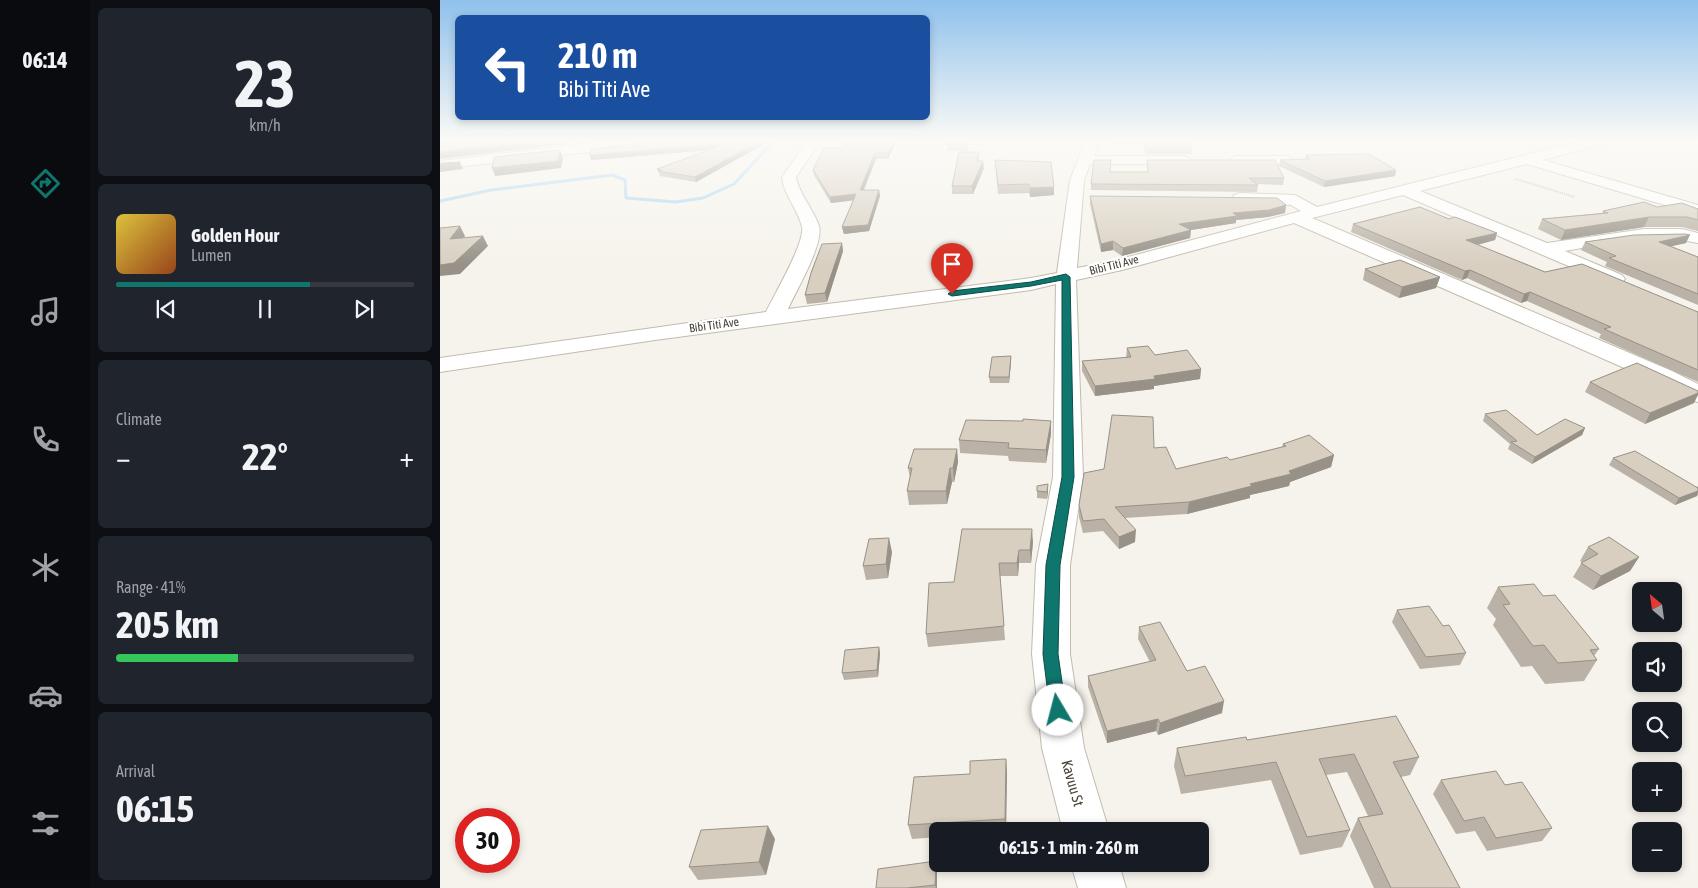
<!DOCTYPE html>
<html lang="en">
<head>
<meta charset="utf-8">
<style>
  body { margin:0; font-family:"Asap Condensed",sans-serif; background:#20242c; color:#f1f3f6; height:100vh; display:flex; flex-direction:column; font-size:19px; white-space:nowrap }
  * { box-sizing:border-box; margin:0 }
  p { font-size:16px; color:#9ea1a6 }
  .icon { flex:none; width:28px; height:28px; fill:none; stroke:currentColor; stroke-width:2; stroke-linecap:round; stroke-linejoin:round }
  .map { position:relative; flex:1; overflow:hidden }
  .panel { display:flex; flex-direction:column; gap:8px; padding:8px; background:#0d0f14; width:350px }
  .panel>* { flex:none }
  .guide { position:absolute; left:15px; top:15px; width:475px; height:105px; border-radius:8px; box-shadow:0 2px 8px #0003; background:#1a4fa0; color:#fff; overflow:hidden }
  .needle { width:32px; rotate:331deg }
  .controls { position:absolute; left:1192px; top:582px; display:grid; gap:10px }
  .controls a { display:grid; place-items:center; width:50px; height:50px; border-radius:8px; background:#171b24; box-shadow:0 2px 8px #0003; font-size:25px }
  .speed { position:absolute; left:15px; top:808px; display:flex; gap:10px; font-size:25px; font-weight:700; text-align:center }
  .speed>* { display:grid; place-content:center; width:65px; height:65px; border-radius:50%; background:#171b24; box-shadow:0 2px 8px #0003; line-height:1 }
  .speed .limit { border:8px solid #d22; background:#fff; color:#111 }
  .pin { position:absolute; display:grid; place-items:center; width:42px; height:42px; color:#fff; margin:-51px -21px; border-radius:50% 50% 50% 0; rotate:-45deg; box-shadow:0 0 5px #0007 }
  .pin .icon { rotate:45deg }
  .me { position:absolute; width:55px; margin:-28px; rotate:352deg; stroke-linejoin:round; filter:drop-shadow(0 0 4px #0008) }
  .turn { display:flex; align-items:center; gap:18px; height:105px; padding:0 20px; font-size:22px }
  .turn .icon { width:65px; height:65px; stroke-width:2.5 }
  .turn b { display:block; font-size:35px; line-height:42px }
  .big { font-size:38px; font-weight:700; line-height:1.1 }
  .panel .tile { flex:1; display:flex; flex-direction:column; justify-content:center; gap:8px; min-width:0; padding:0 18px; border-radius:8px; background:#20242c }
  .panel .dial { align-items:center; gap:0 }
  .dial b { font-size:65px; line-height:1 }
  .song { display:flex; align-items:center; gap:15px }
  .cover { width:60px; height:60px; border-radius:8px; background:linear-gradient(135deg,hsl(50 70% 55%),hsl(20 70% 35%)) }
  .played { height:5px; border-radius:2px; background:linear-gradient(90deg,#0f766e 65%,#363941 65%) }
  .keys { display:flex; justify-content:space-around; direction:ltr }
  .heat { display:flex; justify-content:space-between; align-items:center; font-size:28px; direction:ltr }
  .charge { height:8px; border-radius:4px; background:linear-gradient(90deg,#34c759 41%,#363941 0) }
  .trip { position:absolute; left:489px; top:822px; width:280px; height:50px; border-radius:8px; background:#171b24; box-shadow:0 2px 8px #0003; font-weight:700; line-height:50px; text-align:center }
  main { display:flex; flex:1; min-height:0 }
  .menu { display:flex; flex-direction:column; width:90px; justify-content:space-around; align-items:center; background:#090b0e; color:#9ea1a6 }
  .menu .icon { width:35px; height:35px }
  .menu .current { color:#0f766e }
  .menu b { font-size:22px; color:#f1f3f6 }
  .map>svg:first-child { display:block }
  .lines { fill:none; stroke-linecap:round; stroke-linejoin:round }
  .stream { stroke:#a9d4f2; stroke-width:3 }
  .minor-casing { stroke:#c2bbae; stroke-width:2 }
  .path { stroke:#c4b79f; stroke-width:2; stroke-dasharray:1 1; stroke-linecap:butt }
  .minor { fill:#fff; fill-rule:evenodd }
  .wall { fill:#bab2a6 }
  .shaded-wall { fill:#979187 }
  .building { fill:#d8cfc1; stroke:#979187 }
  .route { fill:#0f766e; stroke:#0a4d48 }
  .labels { text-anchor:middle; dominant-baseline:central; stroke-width:4.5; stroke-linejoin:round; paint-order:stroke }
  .far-street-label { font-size:12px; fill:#4b4439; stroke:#fff }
  .street-label { font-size:15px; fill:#4b4439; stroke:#fff }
</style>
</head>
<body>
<main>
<nav class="menu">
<b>06:14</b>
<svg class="icon current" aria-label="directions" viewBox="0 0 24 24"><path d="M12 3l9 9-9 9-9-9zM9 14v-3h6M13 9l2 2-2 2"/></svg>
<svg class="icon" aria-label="music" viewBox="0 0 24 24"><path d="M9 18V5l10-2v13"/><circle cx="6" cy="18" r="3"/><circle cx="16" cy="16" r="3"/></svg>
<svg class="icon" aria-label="phone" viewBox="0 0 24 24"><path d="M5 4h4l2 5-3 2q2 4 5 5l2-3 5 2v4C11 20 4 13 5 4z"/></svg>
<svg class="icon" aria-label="climate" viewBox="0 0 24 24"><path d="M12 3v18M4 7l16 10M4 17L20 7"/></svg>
<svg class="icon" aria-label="car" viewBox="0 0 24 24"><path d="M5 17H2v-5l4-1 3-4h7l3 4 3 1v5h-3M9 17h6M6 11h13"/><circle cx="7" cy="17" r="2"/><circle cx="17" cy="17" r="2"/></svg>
<svg class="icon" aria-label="filters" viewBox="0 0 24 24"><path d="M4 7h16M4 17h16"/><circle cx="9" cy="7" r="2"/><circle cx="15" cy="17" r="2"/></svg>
</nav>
<section class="panel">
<div class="tile dial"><b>23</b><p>km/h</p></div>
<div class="tile">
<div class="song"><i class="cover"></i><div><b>Golden Hour</b><p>Lumen</p></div></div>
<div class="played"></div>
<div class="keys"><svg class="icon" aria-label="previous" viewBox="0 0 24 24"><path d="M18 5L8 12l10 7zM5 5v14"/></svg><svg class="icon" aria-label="pause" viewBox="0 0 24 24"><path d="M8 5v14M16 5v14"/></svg><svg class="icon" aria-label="next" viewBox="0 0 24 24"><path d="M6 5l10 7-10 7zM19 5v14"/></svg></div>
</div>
<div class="tile"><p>Climate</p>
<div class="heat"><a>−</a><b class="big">22°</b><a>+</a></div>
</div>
<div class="tile"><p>Range · 41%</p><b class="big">205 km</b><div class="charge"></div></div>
<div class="tile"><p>Arrival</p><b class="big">06:15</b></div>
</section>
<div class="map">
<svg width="1258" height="888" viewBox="0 0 1258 888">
  <rect width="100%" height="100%" fill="#f6f3ec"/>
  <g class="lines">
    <path class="stream" d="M0,201l51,-11 121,-15 13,5 1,18 50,4 27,-4 31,-14 41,-44"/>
    <g class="minor-casing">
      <path id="minor" d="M175,140h50l-6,4 -219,25v-8z
        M368,140h13l-25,37c2,15 18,33 23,49 5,18 -23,65 -31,83l243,-31 26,-5 13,-93 16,-40h13l-5,16h91l7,4 -7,4h-95l-6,16 -7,88 36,-7 188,-50 -10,-6 -57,-4 -2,-3 2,-3 6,-2 55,2 22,12 268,-67h21l-1,3 -62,17 155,45v10l-171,-51 -107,27 127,52 97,-14h38l16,4v10c-44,-9 -89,0 -133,8l57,24 3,4 -3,4 -7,2 -7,-2 -205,-88 -91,23 360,153 26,13v18l-9,-3 -35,-18 -360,-158 -172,47 -46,10 7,197 -13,88v89l14,94 25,83h-46l-21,-83 -10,-94 4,-89 17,-88 3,-193 -25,6 -376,50 -215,32v-14l326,-46c8,-17 39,-69 36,-85 -4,-18 -19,-33 -20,-50z
        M437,140h112l-6,4h-100z
        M798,156h49l7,4 -7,4 -54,-1 -2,-3 2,-3z
        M631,864h48l7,24h-48z"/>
    </g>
    <path class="path" d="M1076,179l59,18"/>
    <use href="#minor" class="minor"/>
  </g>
  <path class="wall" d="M219,140h108l1,2 -72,40 -36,-6 -3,-7 54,-19 -120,10 67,-19z
    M403,140l51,1v5l-6,13h-12l-12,31h15l1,6 -11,35 -25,3 -2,-7 11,-27 -22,3 -17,-28 -1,-5 32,-22z
    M507,140h20l1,10 -21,1z
    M672,140h76l4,8v6h-47l-1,-10h-32z
    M539,152v9l5,7 -11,26h-21v-8z
    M866,155l90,15 -1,6 -71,11 -45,-21 1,-6 25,-1z
    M555,160l59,27v8l-24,2 -1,-4 -31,1z
    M707,160l137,18 -1,7 -26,-1 1,1 -1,7 -166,-2v-6l19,-12h37z
    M650,196l196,9 -1,8 -17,4 -32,3v3l-45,7 -1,8 -68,18 -9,-6 -12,2 -11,-48z
    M1217,207l41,2v22l-16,-4h-38l-83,13 -23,-11 4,-10 60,-6 1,-2z
    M1009,219l48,14 -2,7 -17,5 67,27 153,40v70l-99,-44 2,-4 -74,-33 -6,2 -54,-25 -5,2 -111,-48 2,-8z
    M1145,242l101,1 -15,3 27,11v48l-93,-39 2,-4 -26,-12z
    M402,243l1,8 -16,51 -20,2 -2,-9z
    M925,269l75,8 -4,11 -37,10 -36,-18z
    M687,348l28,7 46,14 -1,10 -46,7v3l-59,7 -13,-25v-10l44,-3z
    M571,356v6l-2,21h-19l-1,-6z
    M1150,382l104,21 -49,21 -60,-32z
    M1045,414l52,21 48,-7 -3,7 -50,29 -24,-15 2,-5 -27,-23z
    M611,434l-5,29 -37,-2 -1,-5 -48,-3 -1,-13z
    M843,444l51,11 -3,12 -41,15 -1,4 -39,9v3l-63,16 -62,4 10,24 -16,7 -16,-18 -20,2 -4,-16v-12l25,-36 50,-21 22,21 54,-9 52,-13z
    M517,449l1,13 -4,20h-2l-5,22 -38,1 -2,-14 3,-13 -2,-10z
    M1173,458l84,29 1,-1v9l-1,1 -22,9 -66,-40z
    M597,486l11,5 -1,8 -10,-1z
    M593,542l-2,21h-12l-1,13h-18l5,64 -77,7 -2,-13 28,-52z
    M1148,547l51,10 -9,14 -37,19 -20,-13 9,-15 -2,-1z
    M452,552l-4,26 -22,2 -3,-14z
    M1058,587l45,9 56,53 -5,7 3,4 -13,21 -39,3 -13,-18 -11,1 -28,-42 3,-6 -9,-11z
    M957,610l46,16 23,27 -6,12 -40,4 -28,-47z
    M699,627l48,44 35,42 -64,22 -2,-4 -49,12 -19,-56v-11l62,-14 -12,-23z
    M439,647l1,7 -2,23 -34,3 -2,-7z
    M807,740l172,17 -9,18 -9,2 59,111h-86l-24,-52 8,-18 10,-2 -21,-44 -21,3 24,55 -8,17 -42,8 -29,-75 -90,14 -7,-28 3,-18z
    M566,759l1,14 -1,58h-68v6l-26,2 -4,-14 62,-51z
    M1001,780l64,5 47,43 -10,13 -55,10 -12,-20 -19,3 -23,-40z
    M335,839l-9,36 -68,5 -9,-13z
    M496,861l1,7v20h-61z"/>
  <path class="shaded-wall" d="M101,140h23v4l-124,15v-7z
    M323,140h4l1,2 -72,40 -1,-5z
    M454,141v5l-6,13 -1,-6z
    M279,144l2,5 -130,11 -1,-5z
    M120,150l3,7 -2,11 -66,8 -3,-8z
    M435,153l1,6 -15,37 -1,-6z
    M543,161l1,7 -11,26 -1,-8z
    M20,162l3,7 -23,3v-8z
    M956,170l-1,6 -71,11 1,-6z
    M614,187v8l-24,2v-9z
    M439,190l1,6 -11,35 -25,3 -2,-7z
    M416,194l1,6 -26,3 -1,-6z
    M846,205l-1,8 -17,4 -32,3v3l-45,7 -1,8 -68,18 1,-8 56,-24 54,-11z
    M1209,217l-5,10 -83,13 4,-10z
    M20,226l5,10 -9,13 -6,-10z
    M1057,233l-2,7 -31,8 2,-8z
    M1250,235l-4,8 -31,7 4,-8z
    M43,236l5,10 -28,28 -20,2v-11z
    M673,241v9l-12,2v-8z
    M402,243l1,8 -16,51 -2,-9z
    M1030,270l-3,8 -5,2 3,-9z
    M1000,277l-4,11 -37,10 3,-11z
    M1090,292l-3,9 -6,2 3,-9z
    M571,356v6l-2,21v-6z
    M761,369l-1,10 -46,7v3l-59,7v-10l59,-10z
    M1258,393v2l-4,8 -49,21 5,-11z
    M611,421v13l-5,29v-13z
    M1145,428l-3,7 -50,29 3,-7z
    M517,449l1,13 -4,20 -1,-14z
    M894,455l-3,12 -41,15 -1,4 -39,9v3l-63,16 2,-12 100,-31z
    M510,468l2,14 -5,22 -1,-13z
    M608,484v7l-1,8v-7z
    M1258,491l-1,5 -22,9 4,-7z
    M592,529l1,13 -2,21 -1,-13z
    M696,530l-1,12 -16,7v-12z
    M449,538l3,14 -4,26 -2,-14z
    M579,550v13l-1,13 -1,-13z
    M1199,557l-9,14 -37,19 8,-14z
    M439,647l1,7 -2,23 -1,-7z
    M784,701l-2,12 -64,22 2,-12z
    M718,719l-2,12 -49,12v-12z
    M566,759l1,14 -1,58 -1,-12z
    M328,826l7,13 -9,36 -7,-13z
    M496,861l1,7v20h-1l-1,-3z"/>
  <path class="building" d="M0,140h101l-101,12z
    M219,140h104l-68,37 -37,-6 4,-1 -5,-1 63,-23 -1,-2 -129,11 1,-6 67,-8z
    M403,140l51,1 -7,12h-12l-15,37h19l-11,35 -26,2 14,-33 -26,3 -17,-27 11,-22h22z
    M507,140h20l1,3 -21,1z
    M704,140h44l4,8h-47z
    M120,150l-2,11 -66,7 2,-11z
    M519,152h20l-2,9h6l-11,25h-20z
    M929,154l27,16 -71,11 -45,-21 30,-1 -4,-4z
    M555,160l56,2 3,25 -24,1 -1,-4 -31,1z
    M654,160h17l-1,12h38l-1,-12h128l9,18h-35l9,7 -167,-1z
    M20,162l-20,2v-1z
    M650,196l187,2 9,7 -17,5 -36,3 4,3 -58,8 12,6 -68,18 -10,-7 -12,3z
    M1204,202l13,5 25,-4 16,6v11l-11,-3h-38l-84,13 -23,-11 66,-6 -5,-2z
    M980,207l29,12 6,-2 42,16 -31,7 79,32 37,-8 116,48v58l-94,-41 7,-2 -81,-35 -6,2 -54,-24 -5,1 -112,-47z
    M20,226l-10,13 33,-3 -29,27 -14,2v-37z
    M1245,234l5,1 -31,7 39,15v37l-89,-36 7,-2 -31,-14 49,-7z
    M402,243l-17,50 -20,2 6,-22 11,-29z
    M960,260l40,17 -38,10 -37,-18z
    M708,346l7,9 32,-5 14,19 -47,7 1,3 -60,7 -13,-25 49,-4 -4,-9z
    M571,356l-2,21h-20l3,-20z
    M1197,363l61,28v2l-48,20 -60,-31z
    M1066,410l31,25 28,-16 20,9 -50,29 -24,-15 6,-1 -32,-27z
    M672,415l41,2 1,31 12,-1 10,22 51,-12 3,3 56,-14 -3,-2 26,-9 25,20 -45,16 2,3 -41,10 2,2 -63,16 -74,5 21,23 -17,7 -15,-18 -21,2 -4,-16 5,-32 20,-4z
    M583,419l28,2 -5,29 -38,-2 1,-5 -50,-3 7,-20 57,1z
    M474,449h43l-4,19h-3l-4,23h-39l5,-23h-4z
    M1195,451l63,37v3l-19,7 -66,-40z
    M608,484l-1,8 -10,-1v-5z
    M522,529h70l-2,21h-11l-2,13h-18l5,63 -78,8 3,-51 25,-1z
    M1169,537l30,20 -38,19 -20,-13 17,-9 -10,-7z
    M449,538l-3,26 -23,2 6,-27z
    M1094,584l9,12 12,-1 44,54 -9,1 7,10 -39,3 -14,-18 -11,1 -30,-41 7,-1 -12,-17z
    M989,606l14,20 6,-1 17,28 -40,4 -29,-47z
    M720,622l27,49 18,-5 19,35 -64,22 -2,-4 -51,12 -19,-55 68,-16 -17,-33z
    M439,647l-2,23 -35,3 3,-23z
    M956,716l23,41 -26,5 67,126h-69l-33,-70 25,-4 -29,-60 -35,5 31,71 -43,7 -31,-75 -91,14 -8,-28 69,-11 1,3z
    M566,759l-1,60 -97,6 6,-48 56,-3v-13z
    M1056,771l9,14 17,-3 30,46 -56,10 -12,-21 -20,4 -23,-41z
    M328,826l-9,36 -70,5 12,-37z
    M496,861l-1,24 -28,3h-31l2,-19z"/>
  <linearGradient id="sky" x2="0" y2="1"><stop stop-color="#8fc1ec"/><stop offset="0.53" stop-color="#fbfaf6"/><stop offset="1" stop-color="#fbfaf6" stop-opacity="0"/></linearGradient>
  <rect width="1258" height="265" fill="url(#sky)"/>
  <path class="route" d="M626,274l4,3 4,200 -14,88 -2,89 8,56 -2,6 -6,2 -6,-2 -2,-6 -7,-56 3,-89 16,-88v-197l-31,6 -79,10 -4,-2 4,-3 79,-9z"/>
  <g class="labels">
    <g class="far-street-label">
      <text transform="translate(674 265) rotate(-14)">Bibi Titi Ave</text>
      <text transform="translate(274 325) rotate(-8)">Bibi Titi Ave</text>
    </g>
    <g class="street-label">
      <text transform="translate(633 783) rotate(74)">Kavuu St</text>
    </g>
  </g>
</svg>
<div class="controls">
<a><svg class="needle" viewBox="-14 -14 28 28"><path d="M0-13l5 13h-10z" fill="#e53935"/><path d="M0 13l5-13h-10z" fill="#9ea1a6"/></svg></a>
<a><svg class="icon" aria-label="sound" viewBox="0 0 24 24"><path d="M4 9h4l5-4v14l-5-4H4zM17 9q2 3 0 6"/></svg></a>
<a><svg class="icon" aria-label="search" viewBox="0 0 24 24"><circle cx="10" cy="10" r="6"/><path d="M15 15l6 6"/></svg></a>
<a>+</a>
<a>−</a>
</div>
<div class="speed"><div class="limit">30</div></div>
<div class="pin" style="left:512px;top:294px;background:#d93025"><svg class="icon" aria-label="arrive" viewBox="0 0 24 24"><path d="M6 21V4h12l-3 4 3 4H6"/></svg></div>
<svg class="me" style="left:618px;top:710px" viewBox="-20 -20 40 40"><circle r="19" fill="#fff"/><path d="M0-13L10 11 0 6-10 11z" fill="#0f766e"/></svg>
<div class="trip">06:15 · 1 min · 260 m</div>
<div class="guide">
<div class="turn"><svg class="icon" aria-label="left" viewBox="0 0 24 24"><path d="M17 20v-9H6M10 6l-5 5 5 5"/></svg><div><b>210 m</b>Bibi Titi Ave</div></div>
</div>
</div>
</main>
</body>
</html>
